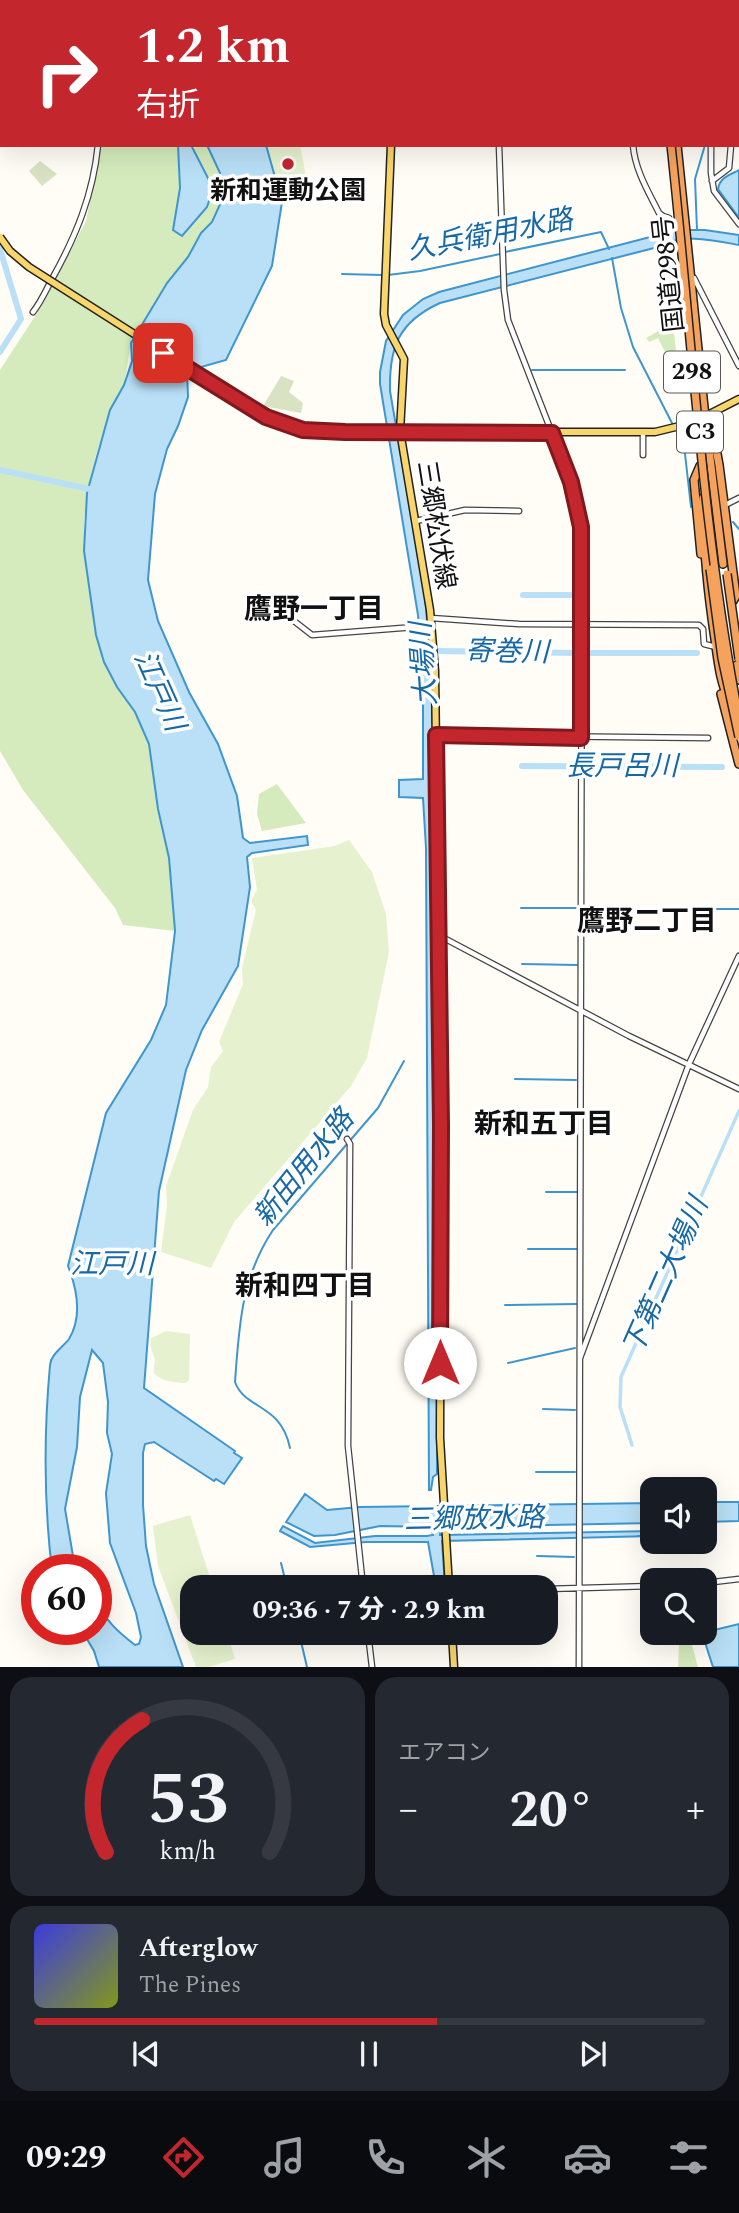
<!DOCTYPE html>
<html lang="ja">
<head>
<meta charset="utf-8">
<style>
  body { margin:0; font-family:Spectral,"Noto Sans JP",serif; background:#242831; color:#f1f3f6; height:100vh; display:flex; flex-direction:column; font-size:26px; white-space:nowrap }
  * { box-sizing:border-box; margin:0 }
  p { font-size:23px; color:#9ea1a6 }
  .icon { flex:none; width:38px; height:38px; fill:none; stroke:currentColor; stroke-width:2; stroke-linecap:round; stroke-linejoin:round }
  .map { position:relative; height:1667px; overflow:hidden }
  .panel { display:flex; flex-direction:column; gap:10px; padding:10px; background:#0d0f14; flex:1 }
  .panel>* { flex:none }
  .guide { position:absolute; left:0px; top:0px; width:740px; height:147px; box-shadow:0 7px 28px #0002; background:#c4262e; color:#fff; overflow:hidden }
  .controls { position:absolute; left:640px; top:1477px; display:grid; gap:14px }
  .controls a { display:grid; place-items:center; width:77px; height:77px; border-radius:14px; background:#171b24; box-shadow:0 7px 28px #0002; font-size:35px }
  .speed { position:absolute; left:21px; top:1554px; display:flex; gap:14px; font-size:35px; font-weight:700; text-align:center }
  .speed>* { display:grid; place-content:center; width:91px; height:91px; border-radius:50%; background:#171b24; box-shadow:0 7px 28px #0002; line-height:1 }
  .speed .limit { border:10px solid #d22; background:#fff; color:#111 }
  .pin { position:absolute; display:grid; place-items:center; width:60px; height:60px; color:#fff; margin:-30px; border-radius:14px; box-shadow:0 4px 10px #0006 }
  .me { position:absolute; width:77px; margin:-38px; rotate:0deg; stroke-linejoin:round; filter:drop-shadow(0 0 5px #0008) }
  .turn { display:flex; align-items:center; gap:24px; height:147px; padding:0 21px; font-size:32px }
  .turn .icon { width:91px; height:91px; stroke-width:2.5 }
  .turn b { display:block; font-size:49px; line-height:60px }
  .big { font-size:52px; font-weight:700; line-height:1.1 }
  .panel .tile { flex:1; display:flex; flex-direction:column; justify-content:center; gap:10px; min-width:0; padding:0 24px; border-radius:21px; background:#242831 }
  .panel .dial { align-items:center; gap:0 }
  .dial svg { height:182px; overflow:visible; fill:none; stroke:#363941; stroke-width:7; stroke-linecap:round; text-anchor:middle }
  .dial text { fill:#f1f3f6; stroke:none }
  .song { display:flex; align-items:center; gap:21px }
  .cover { width:84px; height:84px; border-radius:10px; background:linear-gradient(135deg,hsl(240 70% 55%),hsl(70 70% 35%)) }
  .played { height:7px; border-radius:4px; background:linear-gradient(90deg,#c4262e 60%,#363941 60%) }
  .keys { display:flex; justify-content:space-around; direction:ltr }
  .heat { display:flex; justify-content:space-between; align-items:center; font-size:38px; direction:ltr }
  .panel .tiles { flex:1; display:grid; gap:10px; grid-template-columns:1fr 1fr }
  .tile:last-child { grid-column:span 2 }
  .trip { position:absolute; left:180px; top:1575px; width:378px; height:70px; border-radius:21px; background:#171b24; box-shadow:0 7px 28px #0002; font-weight:700; line-height:70px; text-align:center }
  .menu { display:flex; height:112px; justify-content:space-around; align-items:center; background:#090b0e; color:#9ea1a6 }
  .menu .icon { width:49px; height:49px }
  .menu .selected { color:#c4262e }
  .menu b { font-size:32px; color:#f1f3f6 }
  .map>svg:first-child { display:block }
  .green { fill:#d5ebbd }
  .cemetery { fill:#d9e3c4 }
  .pitch { fill:#e6f2cf }
  .water { fill:#b9e0f7; stroke:#3f96cf; stroke-width:2 }
  .lines { fill:none; stroke-linecap:round; stroke-linejoin:round }
  .stream { stroke:#3f96cf; stroke-width:2 }
  .canal { stroke:#b9e0f7; stroke-width:3.5 }
  .river { stroke:#b9e0f7; stroke-width:6 }
  .minor-casing { stroke:#444; stroke-width:7 }
  .major-casing { stroke:#222; stroke-width:9 }
  .highway-casing { stroke:#222; stroke-width:10 }
  .minor { stroke:#fff; stroke-width:4.5 }
  .major { stroke:#f9d66b; stroke-width:6 }
  .highway { stroke:#f5a25d; stroke-width:7 }
  .major-bridge-casing { stroke:#222; stroke-width:9; stroke-linecap:butt }
  .highway-bridge-casing { stroke:#222; stroke-width:10; stroke-linecap:butt }
  .major-bridge { stroke:#f9d66b; stroke-width:6 }
  .highway-bridge { stroke:#f5a25d; stroke-width:7 }
  .route-casing { stroke:#7f191e; stroke-width:18 }
  .route { stroke:#c4262e; stroke-width:12 }
  .poi-dot { fill:#c4262e; stroke:#fff; stroke-width:2.5 }
  .labels { text-anchor:middle; dominant-baseline:central; stroke-width:7; stroke-linejoin:round; paint-order:stroke }
  .shield { fill:#fff; stroke:#585858; stroke-width:2 }
  .shield-label { font-size:24px; font-weight:bold; fill:#111 }
  .poi-label { font-size:26px; font-weight:bold; fill:#111; stroke:#fff }
  .street-label { font-size:26px; fill:#111; stroke:#fff }
  .water-label { font-size:28px; font-style:italic; fill:#1768a6; stroke:#fff }
  .neighbourhood-label { font-size:28px; font-weight:bold; fill:#111; stroke:#fff }
</style>
</head>
<body>
<div class="map">
<svg width="739" height="1667" viewBox="0 0 739 1667">
  <rect width="100%" height="100%" fill="#fffdf5"/>
  <path class="green" d="M101,145h106l13,28 2,27 -10,22 -11,11 -13,24 -21,26 -36,60 -7,42 -14,25 -14,45 -7,27 -5,37v32l12,84 21,52 18,25 14,32 9,65 11,49 6,73 -52,-6 -8,-17 -92,-118 -23,-39v-381l39,-60 47,-89z
    M671,324l2,1 3,25 -10,4 -8,-16 -9,4 -3,-4z
    M277,784l29,39 -44,8 -5,-17 2,-20z
    M679,1645h13l6,22h-20z"/>
  <path class="cemetery" d="M40,161l17,13 -15,12 -13,-15z
    M281,376l13,5 -5,11 14,11 -2,10 -38,-7z"/>
  <path class="pitch" d="M266,145h34l6,32h-7l-1,26 -16,-1z
    M349,840l23,32 14,42 3,38 -22,106 -16,28 -117,136 -23,46 -50,-16 6,-47 -1,-19 27,-76 15,-23 3,-20 12,-16 -4,-9 24,-58 -1,-16 14,-58 -5,-9 6,-11 -5,-32 83,-12z
    M166,1331l24,3 -1,46 -3,3c-8,0 -29,-2 -32,-11 -1,-4 1,-8 1,-12 -2,-8 -6,-13 -4,-22z
    M190,1515l23,72h-21v46h35l8,26 -26,8h-13l-38,-101 -5,-40z"/>
  <path class="water" d="M178,145h13l18,35 1,12 6,-1 1,3 -6,1 -4,12 -25,29 -9,-6 7,-42z
    M207,145h59l16,57 -10,64 -46,94 -39,11 1,26 -10,29 -11,23 -12,45 -7,86 10,41 31,71 29,52 19,52 6,42 7,5 57,-7 1,9 -56,8 -5,4 3,30 -12,79 -36,64 -16,40 -27,121 -15,197 91,63 -1,2 8,5 -18,26 -8,-5 -2,2 -60,-39 -9,2 -2,9v52l3,41 8,38 29,83h-84l-5,-16 -13,-22h15v-28c10,20 22,31 39,44l4,-1 2,-7 -5,-24 -26,-70 -4,-50 6,-39 -5,-21 1,-31 -5,-39 -11,-13 -12,47 -3,50 -12,62 8,47 8,14h-29c-8,-66 -8,-139 -2,-205 1,-11 13,-18 19,-26 14,-23 8,-50 -1,-73l38,-153 45,-73 15,-35 9,-74 -6,-73 -11,-49 -9,-65 -14,-32 -18,-25 -13,-25 -8,-27 -12,-84 3,-58 23,-83 14,-25 8,-24 -1,-18 36,-60 21,-26 13,-24 11,-11 10,-22 -2,-27z
    M739,170v48l-21,-29c2,-12 12,-14 21,-19z
    M677,230h28l34,5v10c-27,-5 -56,-12 -81,2l-218,56c-42,19 -51,45 -50,88l35,205 7,84 6,414 -1,380 -4,3 -2,13h-2l-3,-642 -3,-50 -24,-1v-17l24,-1v-83l-5,-81 -38,-231v-12l6,-31 17,-26 20,-16 16,-7z
    M305,1494l22,16 33,-3 293,-4v20l-212,4 -1,8 213,-4v5l-211,5 3,46h-9l-8,-45h-62l-56,5 -30,-16 3,-5 32,17 60,-7h52l6,-1 -2,-8 -51,-1 -45,9 -21,1 -28,-14z
    M705,1502h34v19l-34,1z
    M739,1624v43h-26l-11,-34z"/>
  <g class="lines">
    <path class="stream" d="M125,0l1,2
      M697,230l-2,-51 10,-34
      M505,252l96,-20 8,17
      M612,258l9,50 12,39 40,78
      M342,274l40,1
      M388,275l32,-4 80,-17
      M532,370h93
      M676,430l8,15 7,62
      M733,522l6,7
      M521,908h55
      M585,908l110,1
      M700,909h39
      M522,964l55,1
      M515,1079l61,1
      M546,1192h32
      M528,1249h49
      M505,1305l72,-1
      M508,1363l67,-15
      M543,1409l32,1
      M290,1448c-9,-45 -45,-38 -55,-66 4,-55 6,-104 38,-152l105,-122 26,-47
      M536,1472h39
      M638,1536h15
      M537,1556l37,1
      M281,1563l6,24
      M299,1633l8,34"/>
    <path class="canal" d="M632,1445l-12,-38 1,-30 118,-266"/>
    <path class="river" d="M0,249l21,70 -21,33
      M0,470l94,20
      M523,595h55
      M436,651l142,2
      M586,653h111
      M522,766l200,1"/>
    <g class="minor-casing">
      <path id="minor" d="M72,0l1,2
        M500,2l1,-2
        M738,130l1,-1
        M499,145l5,145 4,30 63,162 8,30 3,26 -3,1129
        M633,145c2,25 15,46 26,68l4,3 6,2
        M711,145v28l3,18 25,33
        M712,181l17,-13 2,-23
        M694,278l45,88
        M33,312c8,-10 13,-22 19,-33 24,-43 41,-84 46,-134
        M643,455v-22
        M725,505l14,-7
        M416,521l49,-11 54,1
        M258,612l27,2 27,21 103,-8
        M431,618l88,6 180,1 4,4 1,15 12,3
        M436,735l272,3
        M440,936l189,100 110,53
        M347,1139l3,5 -2,302 15,141
        M580,1358l109,-294 50,-108
        M705,1583l34,-4
        M546,1589l107,-3
        M368,1633l4,34"/>
    </g>
    <g class="major-casing">
      <path id="major" d="M406,2v-2
        M391,145l-7,169 2,11 18,34 -4,72 30,179 5,61 6,454 -1,313 9,149
        M476,432h179l37,-9 47,-24
        M452,1633l2,34"/>
    </g>
    <g class="highway-casing">
      <path id="highway" d="M649,0v2
        M654,0l1,2
        M677,145l28,272 18,147
        M707,434l8,9 4,22 17,131 -3,5
        M700,466l-6,14 7,74
        M703,498c0,47 5,95 12,141 3,21 5,44 15,63
        M737,665l2,15
        M721,694l18,70"/>
    </g>
    <use href="#minor" class="minor"/>
    <use href="#major" class="major"/>
    <use href="#highway" class="highway"/>
    <g class="major-bridge-casing">
      <path id="major-bridge" d="M0,237l10,14 19,16 179,114 70,41 41,9 157,1"/>
    </g>
    <g class="highway-bridge-casing">
      <path id="highway-bridge" d="M671,145c21,191 31,385 68,573
        M710,569l12,89 17,79
        M727,574l12,85"/>
    </g>
    <use href="#major-bridge" class="major-bridge"/>
    <use href="#highway-bridge" class="highway-bridge"/>
  </g>
  <g class="lines">
    <g class="route-casing">
      <path id="route" d="M163,353l103,64 37,13 42,2 207,1 19,49 10,45v211l-145,-3 5,390 -1,238"/>
    </g>
    <use href="#route" class="route"/>
  </g>
  <circle class="poi-dot" cx="288" cy="164" r="7"/>
  <g class="labels">
    <g class="shield">
      <rect x="664" y="351.5" width="56" height="41" rx="5"/>
      <rect x="677" y="411.5" width="46" height="41" rx="5"/>
    </g>
    <g class="shield-label">
      <text x="692" y="372">298</text>
      <text x="700" y="432">C3</text>
    </g>
    <g class="poi-label">
      <text x="288" y="191">新和運動公園</text>
    </g>
    <g class="street-label">
      <text transform="translate(669 274) rotate(-96)">国道298号</text>
      <text transform="translate(436 525) rotate(81)">三郷松伏線</text>
    </g>
    <g class="water-label">
      <text transform="translate(490 235) rotate(-11)">久兵衛用水路</text>
      <text transform="translate(507 652) rotate(1)">寄巻川</text>
      <text transform="translate(424 664) rotate(-94)">大場川</text>
      <text transform="translate(159 691) rotate(66)">江戸川</text>
      <text x="622" y="766">長戸呂川</text>
      <text transform="translate(304 1168) rotate(-51)">新田用水路</text>
      <text x="112" y="1264">江戸川</text>
      <text transform="translate(666 1276) rotate(-66)">下第二大場川</text>
      <text transform="translate(474 1519) rotate(-1)">三郷放水路</text>
    </g>
    <g class="neighbourhood-label">
      <text x="314" y="609">鷹野一丁目</text>
      <text x="647" y="921">鷹野二丁目</text>
      <text x="544" y="1124">新和五丁目</text>
      <text x="305" y="1286">新和四丁目</text>
    </g>
  </g>
</svg>
<div class="controls">
<a><svg class="icon" aria-label="sound" viewBox="0 0 24 24"><path d="M4 9h4l5-4v14l-5-4H4zM17 9q2 3 0 6"/></svg></a>
<a><svg class="icon" aria-label="search" viewBox="0 0 24 24"><circle cx="10" cy="10" r="6"/><path d="M15 15l6 6"/></svg></a>
</div>
<div class="speed"><div class="limit">60</div></div>
<div class="pin" style="left:163px;top:353px;background:#d93025"><svg class="icon" aria-label="arrive" viewBox="0 0 24 24"><path d="M6 21V4h12l-3 4 3 4H6"/></svg></div>
<svg class="me" style="left:440px;top:1363px" viewBox="-20 -20 40 40"><circle r="19" fill="#fff"/><path d="M0-13L10 11 0 6-10 11z" fill="#c4262e"/></svg>
<div class="trip">09:36 · 7 分 · 2.9 km</div>
<div class="guide">
<div class="turn"><svg class="icon" aria-label="right" viewBox="0 0 24 24"><path d="M7 20v-9h11M14 6l5 5-5 5"/></svg><div><b>1.2 km</b>右折</div></div>
</div>
</div>
<section class="panel">
<div class="tiles">
<div class="tile dial"><svg viewBox="0 0 100 80">
<path d="M14 69A42 42 0 1 1 86 69"/>
<path d="M14 69A42 42 0 0 1 30 11" stroke="#c4262e"/>
<text x="50" y="56" font-size="32" font-weight="700">53</text>
<text x="50" y="72" font-size="11">km/h</text>
</svg></div>
<div class="tile"><p>エアコン</p>
<div class="heat"><a>−</a><b class="big">20°</b><a>+</a></div>
</div>
<div class="tile">
<div class="song"><i class="cover"></i><div><b>Afterglow</b><p>The Pines</p></div></div>
<div class="played"></div>
<div class="keys"><svg class="icon" aria-label="previous" viewBox="0 0 24 24"><path d="M18 5L8 12l10 7zM5 5v14"/></svg><svg class="icon" aria-label="pause" viewBox="0 0 24 24"><path d="M8 5v14M16 5v14"/></svg><svg class="icon" aria-label="next" viewBox="0 0 24 24"><path d="M6 5l10 7-10 7zM19 5v14"/></svg></div>
</div>
</div>
</section>
<nav class="menu">
<b>09:29</b>
<svg class="icon selected" aria-label="directions" viewBox="0 0 24 24"><path d="M12 3l9 9-9 9-9-9zM9 14v-3h6M13 9l2 2-2 2"/></svg>
<svg class="icon" aria-label="music" viewBox="0 0 24 24"><path d="M9 18V5l10-2v13"/><circle cx="6" cy="18" r="3"/><circle cx="16" cy="16" r="3"/></svg>
<svg class="icon" aria-label="phone" viewBox="0 0 24 24"><path d="M5 4h4l2 5-3 2q2 4 5 5l2-3 5 2v4C11 20 4 13 5 4z"/></svg>
<svg class="icon" aria-label="climate" viewBox="0 0 24 24"><path d="M12 3v18M4 7l16 10M4 17L20 7"/></svg>
<svg class="icon" aria-label="car" viewBox="0 0 24 24"><path d="M5 17H2v-5l4-1 3-4h7l3 4 3 1v5h-3M9 17h6M6 11h13"/><circle cx="7" cy="17" r="2"/><circle cx="17" cy="17" r="2"/></svg>
<svg class="icon" aria-label="filters" viewBox="0 0 24 24"><path d="M4 7h16M4 17h16"/><circle cx="9" cy="7" r="2"/><circle cx="15" cy="17" r="2"/></svg>
</nav>
</body>
</html>
